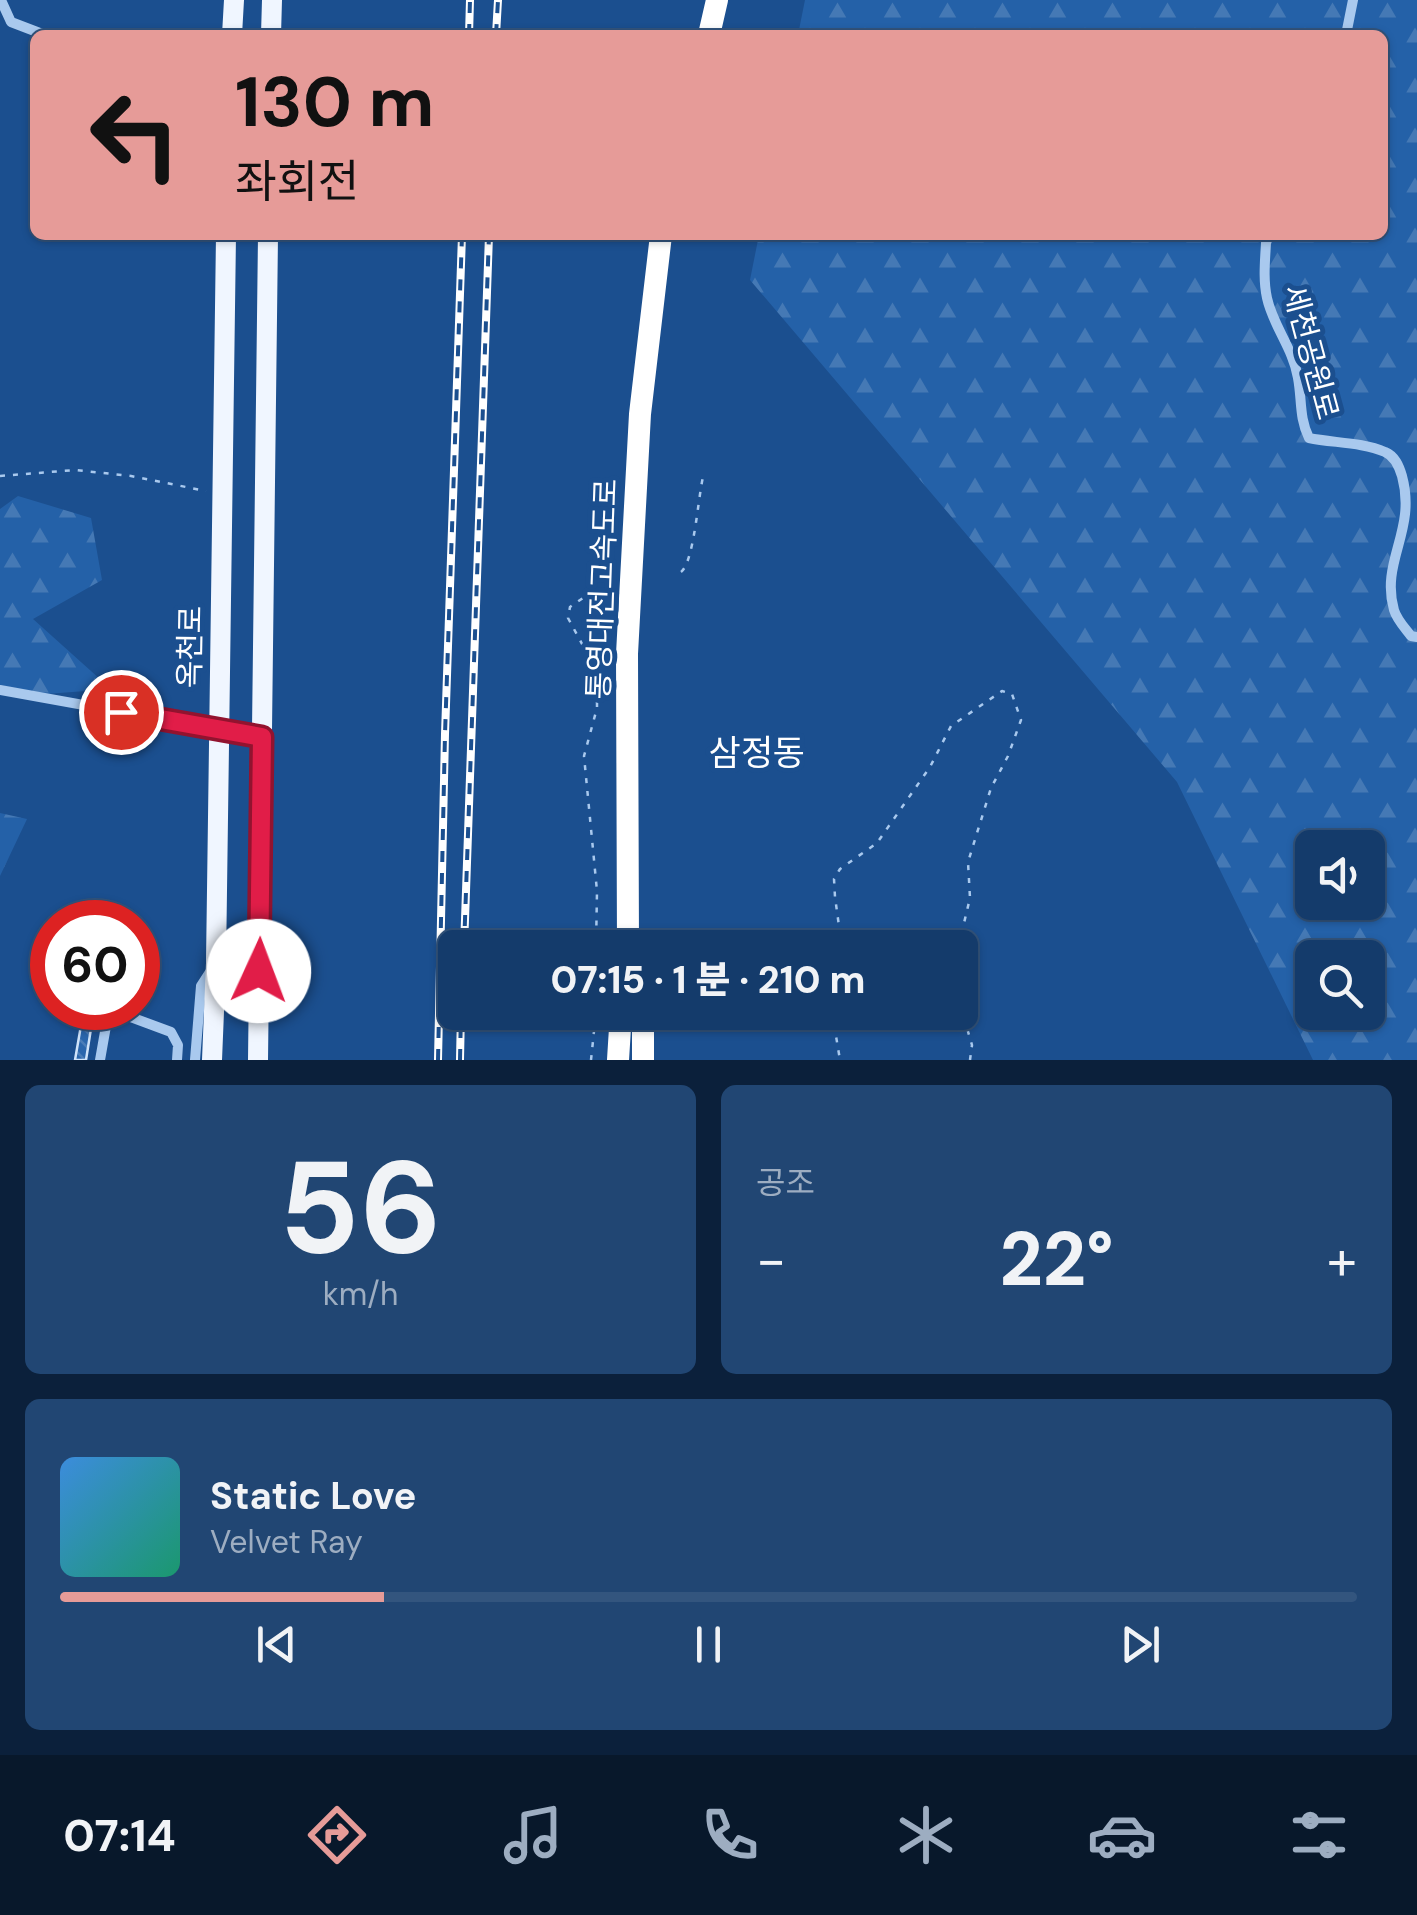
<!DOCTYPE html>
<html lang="ko">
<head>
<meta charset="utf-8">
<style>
  body { margin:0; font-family:"DM Sans","Noto Sans KR",sans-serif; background:#214673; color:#f1f3f6; height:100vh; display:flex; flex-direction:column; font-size:38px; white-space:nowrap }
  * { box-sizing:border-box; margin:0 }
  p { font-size:32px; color:#9dadc1 }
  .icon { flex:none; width:55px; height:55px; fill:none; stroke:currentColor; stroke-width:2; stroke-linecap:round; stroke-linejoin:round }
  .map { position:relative; height:1060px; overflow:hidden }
  .drawer { display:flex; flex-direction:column; gap:25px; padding:25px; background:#0b203b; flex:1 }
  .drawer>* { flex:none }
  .top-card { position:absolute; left:30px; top:30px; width:1358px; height:210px; border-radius:15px; box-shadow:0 2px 8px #0004,0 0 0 2px #33557e; background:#e69b98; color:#111; overflow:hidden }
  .buttons { position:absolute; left:1295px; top:830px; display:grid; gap:20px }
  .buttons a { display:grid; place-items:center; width:90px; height:90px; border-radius:15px; background:#143b6b; box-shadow:0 2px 8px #0004,0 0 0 2px #33557e; font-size:50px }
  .speed { position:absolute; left:30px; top:900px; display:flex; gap:20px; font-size:50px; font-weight:700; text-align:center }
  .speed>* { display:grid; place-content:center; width:130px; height:130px; border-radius:50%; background:#143b6b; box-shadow:0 2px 8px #0004,0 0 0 2px #33557e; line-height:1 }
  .speed .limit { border:15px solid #d22; background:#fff; color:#111 }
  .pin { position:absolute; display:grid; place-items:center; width:85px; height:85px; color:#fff; margin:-42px; border:5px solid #fff; border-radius:50%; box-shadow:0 2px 10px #0007 }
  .me { position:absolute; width:110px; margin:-55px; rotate:2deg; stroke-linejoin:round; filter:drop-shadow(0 0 8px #0008) }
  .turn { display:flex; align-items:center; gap:35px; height:210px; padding:0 40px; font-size:45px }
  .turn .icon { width:130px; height:130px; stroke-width:2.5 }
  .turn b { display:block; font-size:70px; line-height:85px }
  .big { font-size:75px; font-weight:800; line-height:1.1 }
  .drawer .tile { flex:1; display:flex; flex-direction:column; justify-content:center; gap:15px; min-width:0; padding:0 35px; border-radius:15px; background:#214673 }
  .drawer .dial { align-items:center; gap:0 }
  .dial b { font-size:130px; line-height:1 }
  .song { display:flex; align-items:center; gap:30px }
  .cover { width:120px; height:120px; border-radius:15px; background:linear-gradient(135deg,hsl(210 70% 55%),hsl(160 70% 35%)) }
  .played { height:10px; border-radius:5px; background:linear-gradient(90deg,#e69b98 25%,#33557e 25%) }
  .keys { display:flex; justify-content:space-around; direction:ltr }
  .heat { display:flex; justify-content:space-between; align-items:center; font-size:55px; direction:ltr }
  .drawer .tiles { flex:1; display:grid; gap:25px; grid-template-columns:1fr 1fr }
  .tile:last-child { grid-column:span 2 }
  .trip { position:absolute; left:438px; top:930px; width:540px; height:100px; border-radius:15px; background:#143b6b; box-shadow:0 2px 8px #0004,0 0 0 2px #33557e; font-weight:800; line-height:100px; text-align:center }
  .tab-bar { display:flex; height:160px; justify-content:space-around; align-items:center; background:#08182b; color:#9dadc1 }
  .tab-bar .icon { width:70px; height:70px }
  .tab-bar .current { color:#e69b98 }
  .tab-bar b { font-size:45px; color:#f1f3f6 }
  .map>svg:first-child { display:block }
  .forest { fill:url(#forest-firs); fill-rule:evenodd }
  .building { fill:url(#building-back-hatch); stroke:#cfe3fa; stroke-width:2.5 }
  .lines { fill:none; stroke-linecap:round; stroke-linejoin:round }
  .path { stroke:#a9c9ee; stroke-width:2.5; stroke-dasharray:5 8; stroke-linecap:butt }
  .street { stroke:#a9c9ee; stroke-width:10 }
  .primary { stroke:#f0f6ff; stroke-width:20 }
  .highway { stroke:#fff; stroke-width:22 }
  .rail-casing { stroke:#fff; stroke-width:8 }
  .rail { stroke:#1b4f8f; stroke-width:4; stroke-dasharray:11; stroke-linecap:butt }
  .route-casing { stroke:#92132f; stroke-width:25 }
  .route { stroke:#e11d48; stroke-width:18 }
  .labels { text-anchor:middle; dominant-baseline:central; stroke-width:10; stroke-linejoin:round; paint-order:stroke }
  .street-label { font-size:30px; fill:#fff; stroke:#1b4f8f }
  .quarter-label { font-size:35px; fill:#fff; stroke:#1b4f8f }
</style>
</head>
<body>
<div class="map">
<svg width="1417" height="1060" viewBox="0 0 1417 1060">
  <defs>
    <pattern id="forest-firs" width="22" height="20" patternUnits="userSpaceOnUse" patternTransform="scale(2.5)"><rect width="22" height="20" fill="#2461a8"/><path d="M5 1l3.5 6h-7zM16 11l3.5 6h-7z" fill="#4579b5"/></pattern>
    <pattern id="building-back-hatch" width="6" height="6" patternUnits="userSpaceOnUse" patternTransform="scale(2.5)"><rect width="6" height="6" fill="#2a66ad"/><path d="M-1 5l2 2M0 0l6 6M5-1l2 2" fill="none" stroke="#4a7db9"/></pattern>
  </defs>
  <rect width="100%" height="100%" fill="#1b4f8f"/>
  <path class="forest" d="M805,0h612v1060h-104l-136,-278 -427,-502 9,-45h623v-200h-584zM1312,848h56v54h-56zM1312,958h56v54h-56z
    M18,496l73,22 11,62 -69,39 78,70 -65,5 -46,-9v-176z
    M0,813l27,6 -27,57z"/>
  <path class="building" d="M83,1014l10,2 -7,44h-11z"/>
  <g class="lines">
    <path class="path" d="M0,476l75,-6 56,6 75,15
      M681,572c13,-10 17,-74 22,-95
      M593,591l-23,16 -2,11 27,50 2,24v16l-13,48 13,135 -1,57
      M842,948l-7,-51 -1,-18 6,-10 37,-26 53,-76 21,-41 51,-35 10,3 9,26 -13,36 -17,32 -23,74 2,36 -12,50
      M960,980v14
      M960,1005l12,40 -2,15
      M837,1012l-3,12 6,36
      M591,1060l5,-48"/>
    <path class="street" d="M1,0l10,22 34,13
      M1346,35l7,-35
      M1269,235l-3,8c-1,18 -3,37 1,55 6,28 26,50 31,80 4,21 1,40 11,60 24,5 53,4 76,14 10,4 14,14 17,24 15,55 -22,85 -8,134 3,10 11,18 17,26l6,1
      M0,690l261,47
      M100,1060l9,-51 62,23 7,13 -1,15
      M195,1060l6,-74 11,-17"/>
    <path class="primary" d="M232,35l2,-35
      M271,35l1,-35
      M212,1060l4,-97 10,-728
      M258,1060l10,-825"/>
    <path class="highway" d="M709,35l8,-35
      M628,948l-1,-294 13,-240 21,-179
      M643,1012v48
      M618,1060l3,-48"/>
    <g class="rail-casing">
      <path id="rail" d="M469,35l1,-35
        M496,35l2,-35
        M464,948l25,-713
        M438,1060l7,-326 17,-499
        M460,1060l1,-48"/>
    </g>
    <use href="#rail" class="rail"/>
  </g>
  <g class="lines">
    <g class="route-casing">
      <path id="route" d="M121,712l141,25 -3,234"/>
    </g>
    <use href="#route" class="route"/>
  </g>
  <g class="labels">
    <g class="street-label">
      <text transform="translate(1311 352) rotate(75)">세천공원로</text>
      <text transform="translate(602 589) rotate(-88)">통영대전고속도로</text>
      <text transform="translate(190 647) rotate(-89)">옥천로</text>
    </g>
    <g class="quarter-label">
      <text x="757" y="753">삼정동</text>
    </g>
  </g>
</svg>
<div class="buttons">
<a><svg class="icon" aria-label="sound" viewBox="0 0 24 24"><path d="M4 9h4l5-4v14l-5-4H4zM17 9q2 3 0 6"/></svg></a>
<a><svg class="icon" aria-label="search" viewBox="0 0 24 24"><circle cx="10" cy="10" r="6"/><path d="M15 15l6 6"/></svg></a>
</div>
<div class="speed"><div class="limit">60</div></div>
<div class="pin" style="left:121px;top:712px;background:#d93025"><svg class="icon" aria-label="arrive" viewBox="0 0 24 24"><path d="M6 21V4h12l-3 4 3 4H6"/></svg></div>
<svg class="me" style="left:259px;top:971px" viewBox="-20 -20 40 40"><circle r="19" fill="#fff"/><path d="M0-13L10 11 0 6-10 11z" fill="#e11d48"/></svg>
<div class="trip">07:15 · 1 분 · 210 m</div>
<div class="top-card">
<div class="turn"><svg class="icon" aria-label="left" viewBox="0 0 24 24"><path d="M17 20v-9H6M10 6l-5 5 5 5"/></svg><div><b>130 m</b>좌회전</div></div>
</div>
</div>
<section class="drawer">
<div class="tiles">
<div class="tile dial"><b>56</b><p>km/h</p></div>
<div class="tile"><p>공조</p>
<div class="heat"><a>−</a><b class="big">22°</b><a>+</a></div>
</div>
<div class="tile">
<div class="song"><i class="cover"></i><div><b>Static Love</b><p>Velvet Ray</p></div></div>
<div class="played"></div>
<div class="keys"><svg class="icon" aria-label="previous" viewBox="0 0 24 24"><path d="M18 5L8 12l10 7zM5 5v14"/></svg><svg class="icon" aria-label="pause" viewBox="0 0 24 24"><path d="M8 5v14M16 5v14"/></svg><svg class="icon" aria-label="next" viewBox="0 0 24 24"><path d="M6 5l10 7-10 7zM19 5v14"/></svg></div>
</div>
</div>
</section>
<nav class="tab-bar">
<b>07:14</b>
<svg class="icon current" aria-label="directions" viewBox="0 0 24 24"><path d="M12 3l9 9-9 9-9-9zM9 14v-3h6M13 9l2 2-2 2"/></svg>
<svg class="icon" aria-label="music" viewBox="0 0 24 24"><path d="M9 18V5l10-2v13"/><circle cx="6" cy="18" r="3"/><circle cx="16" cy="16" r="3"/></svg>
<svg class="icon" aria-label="phone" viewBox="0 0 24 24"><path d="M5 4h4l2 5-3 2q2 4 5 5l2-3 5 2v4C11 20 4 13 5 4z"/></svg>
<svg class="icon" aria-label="climate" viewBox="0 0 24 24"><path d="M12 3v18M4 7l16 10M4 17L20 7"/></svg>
<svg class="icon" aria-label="car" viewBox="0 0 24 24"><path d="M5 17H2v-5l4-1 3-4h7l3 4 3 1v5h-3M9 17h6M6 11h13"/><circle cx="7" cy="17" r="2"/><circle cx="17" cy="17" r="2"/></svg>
<svg class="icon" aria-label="filters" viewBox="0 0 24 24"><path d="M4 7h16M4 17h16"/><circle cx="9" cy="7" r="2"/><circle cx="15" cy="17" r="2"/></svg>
</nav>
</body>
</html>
